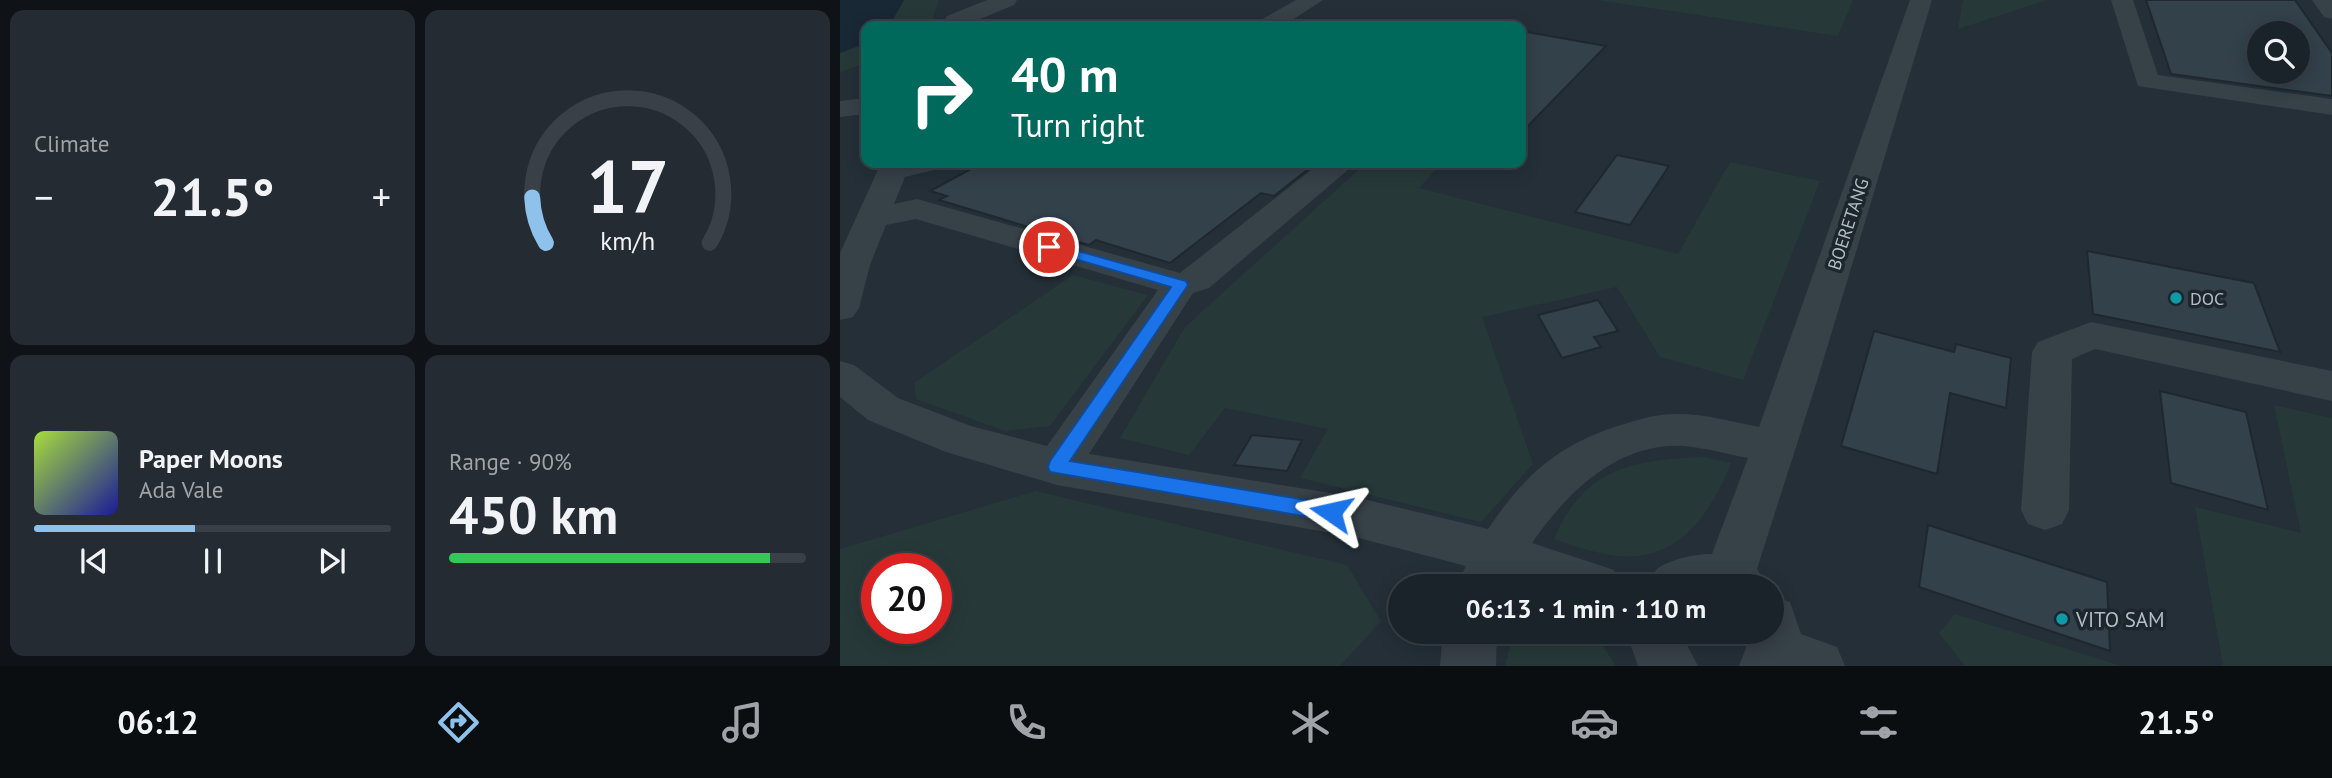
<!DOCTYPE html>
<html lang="en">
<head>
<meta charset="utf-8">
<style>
  body { margin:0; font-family:"PT Sans",sans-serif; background:#242b32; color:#f1f3f6; height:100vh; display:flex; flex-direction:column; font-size:26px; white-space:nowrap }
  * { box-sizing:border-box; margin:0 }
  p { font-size:23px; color:#a0a4a8 }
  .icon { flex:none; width:38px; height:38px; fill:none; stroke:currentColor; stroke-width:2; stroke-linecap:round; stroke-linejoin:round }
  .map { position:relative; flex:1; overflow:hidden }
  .panel { display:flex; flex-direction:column; gap:10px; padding:10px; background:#0f1317; width:840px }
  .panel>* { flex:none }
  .banner { position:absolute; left:21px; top:21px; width:665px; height:147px; border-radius:14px; box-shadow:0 4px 18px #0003,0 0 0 2px #394047; background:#00695c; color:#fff; overflow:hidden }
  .controls { position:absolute; left:1407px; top:21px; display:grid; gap:14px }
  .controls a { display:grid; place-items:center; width:63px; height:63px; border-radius:50%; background:#1b232a; box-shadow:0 4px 18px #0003,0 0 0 2px #394047; font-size:35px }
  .speed { position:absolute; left:21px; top:553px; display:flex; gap:14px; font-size:35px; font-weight:700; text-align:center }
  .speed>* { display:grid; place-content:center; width:91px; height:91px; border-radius:50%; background:#1b232a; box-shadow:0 4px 18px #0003,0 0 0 2px #394047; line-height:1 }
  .speed .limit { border:10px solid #d22; background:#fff; color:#111 }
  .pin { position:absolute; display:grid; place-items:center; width:60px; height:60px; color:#fff; margin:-30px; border:4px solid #fff; border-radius:50%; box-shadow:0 2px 7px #0007 }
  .me { position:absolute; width:77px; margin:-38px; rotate:281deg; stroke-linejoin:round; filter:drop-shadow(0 0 5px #0008) }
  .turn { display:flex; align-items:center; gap:24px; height:147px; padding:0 35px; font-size:32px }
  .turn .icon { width:91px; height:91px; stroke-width:2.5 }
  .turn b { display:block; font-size:49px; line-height:60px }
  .big { font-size:52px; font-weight:700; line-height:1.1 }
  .panel .card { flex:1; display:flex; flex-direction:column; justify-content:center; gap:10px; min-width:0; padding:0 24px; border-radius:14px; background:#242b32 }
  .panel .dial { align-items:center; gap:0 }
  .dial svg { height:182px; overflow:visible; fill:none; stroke:#394047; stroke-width:7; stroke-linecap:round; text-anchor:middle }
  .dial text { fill:#f1f3f6; stroke:none }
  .song { display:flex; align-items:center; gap:21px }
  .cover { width:84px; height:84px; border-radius:10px; background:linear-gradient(135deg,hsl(80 70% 55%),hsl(240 70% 35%)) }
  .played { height:7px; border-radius:4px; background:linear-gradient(90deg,#8fc1ed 45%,#394047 45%) }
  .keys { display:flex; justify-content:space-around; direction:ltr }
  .heat { display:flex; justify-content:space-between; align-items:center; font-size:38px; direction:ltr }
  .charge { height:10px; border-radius:5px; background:linear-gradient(90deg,#34c759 90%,#394047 0) }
  .panel .tiles { flex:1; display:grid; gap:10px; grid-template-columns:repeat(2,1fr) }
  .trip { position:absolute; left:548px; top:574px; width:396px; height:70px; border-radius:35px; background:#1b232a; box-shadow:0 4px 18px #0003,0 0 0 2px #394047; font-weight:700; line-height:70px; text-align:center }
  .menu { display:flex; height:112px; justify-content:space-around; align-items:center; background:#0b0e11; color:#a0a4a8 }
  .menu .icon { width:49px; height:49px }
  .menu .selected { color:#8fc1ed }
  .menu b { font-size:32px; color:#f1f3f6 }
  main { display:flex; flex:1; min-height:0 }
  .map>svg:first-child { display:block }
  .green { fill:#263938; fill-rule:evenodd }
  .water { fill:#182834 }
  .building { fill:#33414b; stroke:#1f282f; stroke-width:2; fill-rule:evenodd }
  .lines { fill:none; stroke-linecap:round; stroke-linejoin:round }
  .minor { fill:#374148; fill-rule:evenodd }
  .route { fill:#1a73e8; stroke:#114b97; stroke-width:2 }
  .culture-dot { fill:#0f9aa8; stroke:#1d262d; stroke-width:2.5 }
  .labels { text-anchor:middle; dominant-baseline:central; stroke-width:7; stroke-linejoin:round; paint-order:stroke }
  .street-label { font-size:18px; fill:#b2bcc4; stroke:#1d262d }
  .poi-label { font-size:18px; fill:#b2bcc4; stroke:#1d262d; text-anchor:start }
  .near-poi-label { font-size:21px; fill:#b2bcc4; stroke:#1d262d; text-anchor:start }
</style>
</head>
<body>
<main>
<section class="panel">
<div class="tiles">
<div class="card"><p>Climate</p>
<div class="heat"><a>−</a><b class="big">21.5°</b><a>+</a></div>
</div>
<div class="card dial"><svg viewBox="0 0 100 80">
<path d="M14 69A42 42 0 1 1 86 69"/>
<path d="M14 69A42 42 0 0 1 8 49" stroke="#8fc1ed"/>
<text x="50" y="56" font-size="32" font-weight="700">17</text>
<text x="50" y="72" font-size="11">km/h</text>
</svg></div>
<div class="card">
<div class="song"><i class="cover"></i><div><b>Paper Moons</b><p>Ada Vale</p></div></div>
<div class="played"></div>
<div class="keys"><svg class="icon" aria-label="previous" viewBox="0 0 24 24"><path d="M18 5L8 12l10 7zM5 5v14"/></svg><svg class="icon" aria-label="pause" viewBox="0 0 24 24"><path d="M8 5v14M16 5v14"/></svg><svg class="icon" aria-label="next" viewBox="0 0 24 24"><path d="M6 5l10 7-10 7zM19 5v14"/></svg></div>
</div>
<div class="card"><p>Range · 90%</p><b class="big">450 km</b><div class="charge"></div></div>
</div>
</section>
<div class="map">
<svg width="1492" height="666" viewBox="0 0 1492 666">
  <rect width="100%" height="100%" fill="#242f38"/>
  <path class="green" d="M64,0h35l-9,26h-41z
    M757,0h256l-15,36z
    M1123,0h84l-89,29z
    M26,43v20l-26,9v-19z
    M890,162l90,19 -77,199 -83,-23 -43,-70 -135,30 51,147 -52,58 -181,-44 28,-49 -103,-21 -36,47 -69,-17 65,-111 181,-164h76l-23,25 259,66z
    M233,275l75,20 -98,131 -45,5 -89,-32 -2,-16z
    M1434,405l58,13v248h-109l-28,-159 106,26z
    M863,457l28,6c-19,49 -52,99 -113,93 -22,-2 -43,-10 -64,-17 30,-71 78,-79 149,-82z
    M196,491l311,74 34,56 -41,45h-500v-117zM37,569h59v59h-59z
    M1115,614l167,52h-157l-26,-33z
    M674,632h74l13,11 15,23h-111z"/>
  <path class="water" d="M0,0h64l-15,26h-23v17l-26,10z"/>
  <path class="building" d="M1306,0h149l37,53v43l-161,-22zM1419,33h39v39h-39z
    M681,31l85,15 -85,87z
    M777,155l52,11 -39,59 -55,-13z
    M142,163h334l-42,33 -13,-3 -91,70 -74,-23 -7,5 -41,-12 -109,-33 8,-4 -17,-5z
    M1247,251l167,32 26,69 -187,-38z
    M758,300l20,31 -24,6 7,10 -39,11 -24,-43z
    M1034,331l80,21 2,-8 55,14 -5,50 -56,-15 -13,81 -96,-28z
    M1320,391l86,21 22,98 -97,-27z
    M412,435l50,5 -15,31 -53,-6z
    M1088,525l179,57 3,69 -191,-64z"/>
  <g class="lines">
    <path class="minor" d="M147,0h30l-3,5 -51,21h-14l-5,-5 3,-5z
      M456,0h27l-40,26h-28l4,-5z
      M1070,0h22l-115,381 -60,188 11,17h-120c2,-4 5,-13 8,-16 9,-10 43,-17 56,-16l36,-96c-21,-4 -42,-10 -64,-12 -66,-4 -117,46 -152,97l82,27 8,16h-90l-20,-7 -4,7h-52l10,-20 -111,-29 -298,-52 -111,-33 -78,-32 -28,-23v-36l14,4 44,33 73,28 76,20 111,-156 -242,-71 -30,6 -16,40 -11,43 -6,9 -13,3v-67l41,-90h61l-4,6 -33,8 -11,27 23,-5 263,74 140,-110h33l-4,6 -140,119 -16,5 -104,161 266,43 133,32c36,-54 71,-85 133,-104 18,-6 39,-12 58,-11 27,0 54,8 80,13z
      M1271,0h22l25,75 174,24v16l-194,-29z
      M1472,0h20v19l-8,-2z
      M26,98v16l-26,3v-16z
      M1251,322l241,49v30l-237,-52 -23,10 -3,151 -7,14 -17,6 -17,-6 -7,-14 11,-158 6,-10z
      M931,595l19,7 11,32 36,13 8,19h-106l7,-18 1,-16h24z
      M603,632h54l-1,34h-56z
      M786,632h54l18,34h-60z"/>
  </g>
  <path class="route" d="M209,243l137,38 2,4 -118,176 261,43 7,3 3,5 -3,6 -7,3 -281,-49 -2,-5 2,-6 121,-174 -127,-37 -2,-3z"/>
  <g class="culture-dot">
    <circle cx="1336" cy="298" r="7"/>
    <circle cx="1222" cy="619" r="7"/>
  </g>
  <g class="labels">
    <g class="street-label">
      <text transform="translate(1008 224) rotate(-72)">BOERETANG</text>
    </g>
    <g class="poi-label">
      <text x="1350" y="298">DOC</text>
    </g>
    <g class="near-poi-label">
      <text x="1236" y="619">VITO SAM</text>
    </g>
  </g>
</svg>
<div class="controls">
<a><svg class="icon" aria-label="search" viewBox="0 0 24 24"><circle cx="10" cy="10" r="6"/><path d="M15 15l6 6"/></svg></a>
</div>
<div class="speed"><div class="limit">20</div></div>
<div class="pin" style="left:209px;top:247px;background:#d93025"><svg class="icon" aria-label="arrive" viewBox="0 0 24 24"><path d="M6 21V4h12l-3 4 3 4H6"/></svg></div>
<svg class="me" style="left:491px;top:512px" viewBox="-20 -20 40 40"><path d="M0-17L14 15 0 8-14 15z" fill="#1a73e8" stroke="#fff" stroke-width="4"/></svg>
<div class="trip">06:13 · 1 min · 110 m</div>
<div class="banner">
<div class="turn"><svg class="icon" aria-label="right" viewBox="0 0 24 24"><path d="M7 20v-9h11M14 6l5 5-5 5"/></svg><div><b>40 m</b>Turn right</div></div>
</div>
</div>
</main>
<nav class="menu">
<b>06:12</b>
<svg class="icon selected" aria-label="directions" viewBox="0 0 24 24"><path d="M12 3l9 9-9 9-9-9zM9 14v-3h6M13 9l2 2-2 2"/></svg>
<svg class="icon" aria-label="music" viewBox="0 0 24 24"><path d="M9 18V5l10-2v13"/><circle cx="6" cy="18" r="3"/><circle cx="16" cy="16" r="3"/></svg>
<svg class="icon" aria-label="phone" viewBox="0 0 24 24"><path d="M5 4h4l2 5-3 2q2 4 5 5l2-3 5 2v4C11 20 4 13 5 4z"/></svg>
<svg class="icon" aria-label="climate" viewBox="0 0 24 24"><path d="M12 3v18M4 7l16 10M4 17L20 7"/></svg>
<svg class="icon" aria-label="car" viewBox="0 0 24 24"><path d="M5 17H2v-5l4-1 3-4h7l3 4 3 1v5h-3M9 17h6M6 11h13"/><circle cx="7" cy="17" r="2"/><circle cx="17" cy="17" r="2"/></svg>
<svg class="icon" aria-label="filters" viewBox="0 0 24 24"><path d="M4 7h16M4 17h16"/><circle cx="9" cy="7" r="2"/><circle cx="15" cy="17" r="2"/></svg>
<b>21.5°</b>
</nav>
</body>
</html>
